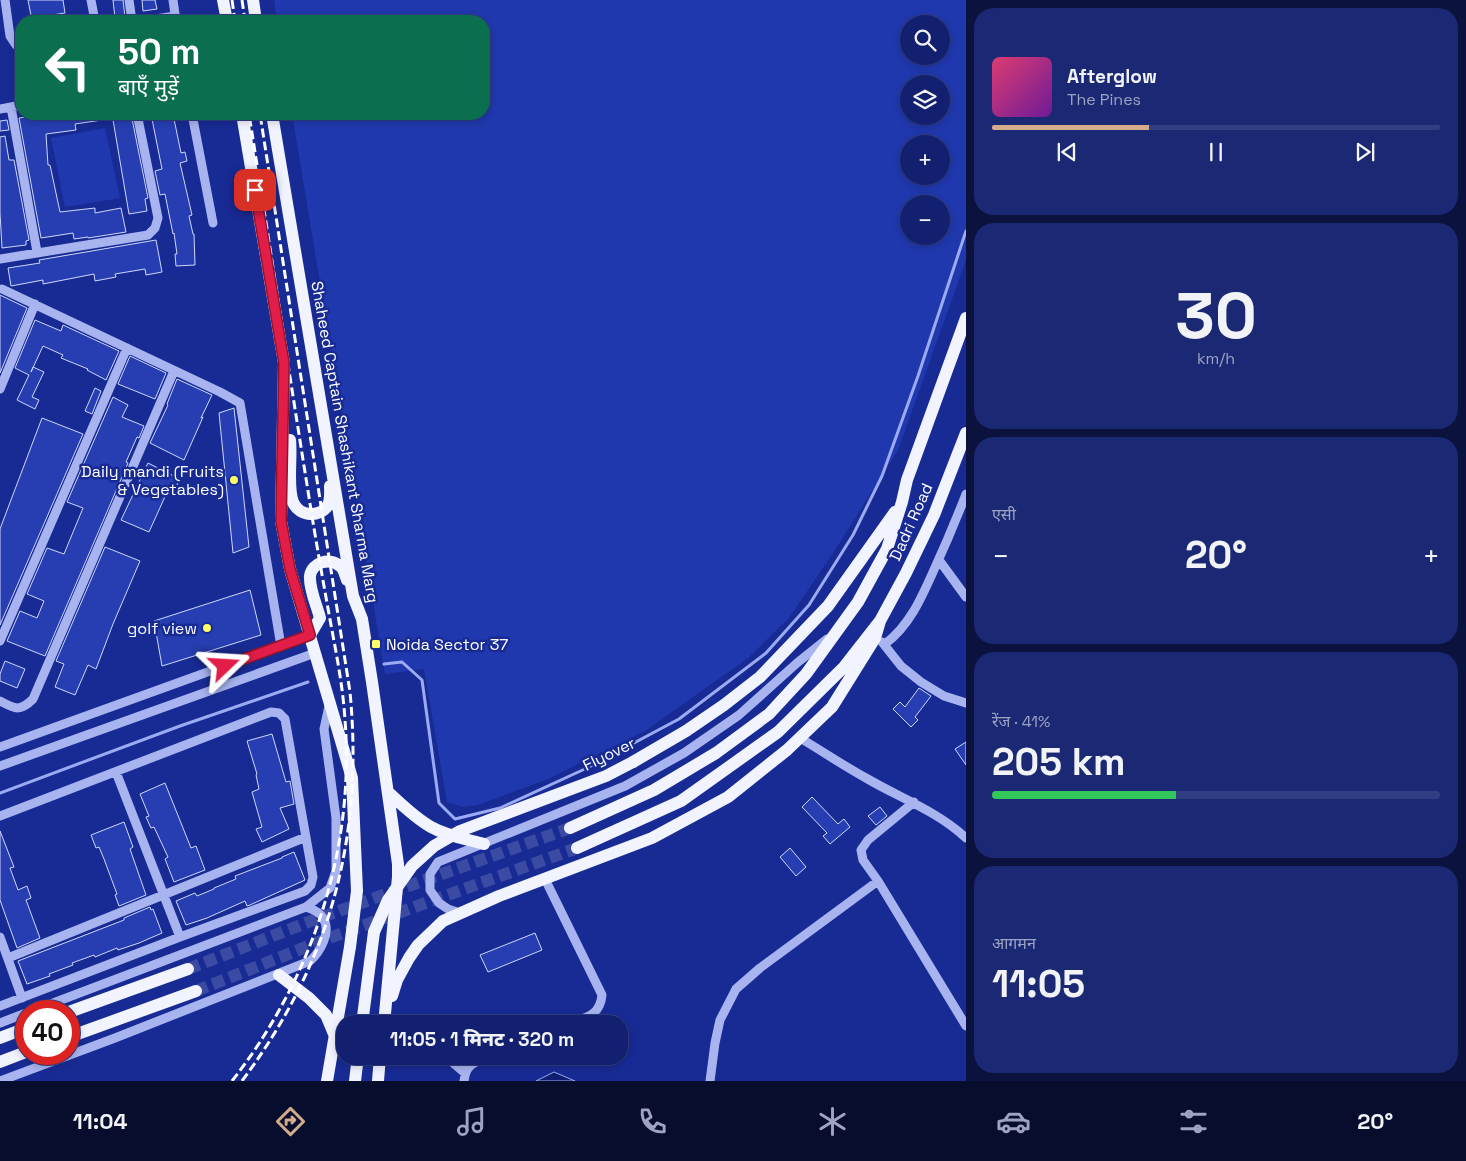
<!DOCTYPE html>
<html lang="hi">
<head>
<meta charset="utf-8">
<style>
  body { margin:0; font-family:"Space Grotesk","Noto Sans Devanagari",sans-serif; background:#1b2874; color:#f1f3f6; height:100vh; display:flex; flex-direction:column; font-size:19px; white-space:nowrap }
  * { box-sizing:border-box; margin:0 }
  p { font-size:16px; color:#9ca3c3 }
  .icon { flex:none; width:28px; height:28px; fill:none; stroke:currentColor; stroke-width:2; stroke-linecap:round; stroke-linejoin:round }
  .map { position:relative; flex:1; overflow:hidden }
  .drawer { display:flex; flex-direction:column; gap:8px; padding:8px; background:#0a123d; width:500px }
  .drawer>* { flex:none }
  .banner { position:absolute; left:15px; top:15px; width:475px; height:105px; border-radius:20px; box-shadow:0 2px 8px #0003,0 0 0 1px #313e82; background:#0b6e4f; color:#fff; overflow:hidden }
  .fabs { position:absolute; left:900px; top:15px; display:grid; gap:10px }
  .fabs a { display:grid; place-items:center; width:50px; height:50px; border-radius:50%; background:#12206f; box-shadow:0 2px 8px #0003,0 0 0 1px #313e82; font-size:25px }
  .speed { position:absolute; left:15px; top:1000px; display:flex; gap:10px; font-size:25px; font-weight:700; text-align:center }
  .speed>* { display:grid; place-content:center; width:65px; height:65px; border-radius:50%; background:#12206f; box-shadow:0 2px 8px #0003,0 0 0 1px #313e82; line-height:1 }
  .speed .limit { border:8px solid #d22; background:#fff; color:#111 }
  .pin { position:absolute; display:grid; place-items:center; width:42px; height:42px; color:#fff; margin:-21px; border-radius:10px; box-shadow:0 2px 8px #0006 }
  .me { position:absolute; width:55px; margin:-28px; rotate:70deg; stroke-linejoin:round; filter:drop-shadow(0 0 4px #0008) }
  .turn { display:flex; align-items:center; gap:18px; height:105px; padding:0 20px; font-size:22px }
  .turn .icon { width:65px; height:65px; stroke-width:2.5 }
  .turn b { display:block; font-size:35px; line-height:42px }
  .big { font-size:38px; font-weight:800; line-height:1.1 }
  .drawer .card { flex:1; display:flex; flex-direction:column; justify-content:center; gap:8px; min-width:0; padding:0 18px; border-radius:20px; background:#1b2874 }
  .drawer .dial { align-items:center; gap:0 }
  .dial b { font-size:65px; line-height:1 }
  .song { display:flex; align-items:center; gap:15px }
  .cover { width:60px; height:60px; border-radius:8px; background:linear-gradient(135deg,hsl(340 70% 55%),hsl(280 70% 35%)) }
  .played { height:5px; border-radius:2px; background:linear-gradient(90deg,#d6ab8b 35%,#313e82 35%) }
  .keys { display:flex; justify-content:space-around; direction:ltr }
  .heat { display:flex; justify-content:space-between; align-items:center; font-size:28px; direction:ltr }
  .charge { height:8px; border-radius:4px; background:linear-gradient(90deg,#34c759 41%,#313e82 0) }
  .trip { position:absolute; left:336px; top:1015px; width:292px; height:50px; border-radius:20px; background:#12206f; box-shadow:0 2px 8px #0003,0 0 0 1px #313e82; font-weight:800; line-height:50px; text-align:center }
  .tabs { display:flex; height:80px; justify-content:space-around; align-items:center; background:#070d2c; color:#9ca3c3 }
  .tabs .icon { width:35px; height:35px }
  .tabs .on { color:#d6ab8b }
  .tabs b { font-size:22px; color:#f1f3f6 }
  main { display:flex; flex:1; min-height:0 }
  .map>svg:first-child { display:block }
  .green { fill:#2038ad; fill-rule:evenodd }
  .water { fill:#0f1e71; stroke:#9babf3 }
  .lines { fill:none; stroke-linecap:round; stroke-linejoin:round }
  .stream { stroke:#9babf3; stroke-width:3 }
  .building { fill:#263eb2; stroke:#cfd7fb }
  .major-tunnel { stroke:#3b4ba4; stroke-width:12; stroke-dasharray:12 6; stroke-linecap:butt }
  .minor { stroke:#a8b4f0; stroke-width:9 }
  .major { stroke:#f1f3ff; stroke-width:12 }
  .rail { stroke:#fff; stroke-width:3; stroke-dasharray:9 4; stroke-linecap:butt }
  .major-bridge { stroke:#f1f3ff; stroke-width:12 }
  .route-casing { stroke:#92132f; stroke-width:12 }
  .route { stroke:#e11d48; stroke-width:9 }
  .poi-dot { fill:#fffe67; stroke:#182b94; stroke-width:2 }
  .labels { text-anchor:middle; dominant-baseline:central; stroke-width:5; stroke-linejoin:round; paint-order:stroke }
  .street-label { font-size:16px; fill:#fff; stroke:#182b94 }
  .poi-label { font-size:16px; fill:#fff; stroke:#182b94; text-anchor:end }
</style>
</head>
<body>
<main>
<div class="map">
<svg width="966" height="1081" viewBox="0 0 966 1081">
  <rect width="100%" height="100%" fill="#182b94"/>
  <path class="green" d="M274,0h692v260l-68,190 -63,100 -46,68 -41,40 -103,73 -97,48 -70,26 -15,2 -16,-5 -23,-133 -39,5 -93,-560h192v-93h-207zM909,24h32v32h-32zM909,84h32v32h-32zM909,144h32v32h-32zM909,204h32v32h-32z
    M105,128l15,70 -55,9 -14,-69z"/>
  <path class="water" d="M554,1072l21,9h-39z"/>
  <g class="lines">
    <path class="stream" d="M384,664l18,-2 20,18 17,123 16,16 45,-11 87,-40 92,-49 87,-66 43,-48 44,-70 29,-59 36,-100 48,-145
      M0,793l180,-67 128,-44"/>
  </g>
  <path class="building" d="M28,0h35l2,13 -13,2 1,6h-21z
    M113,0h10l2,17 -10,1z
    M142,0h13l2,9 -14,2z
    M45,114h64v5l-34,5 1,6 -30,4 2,31h2l10,47 35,-4v5l26,-5 5,24 -38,6v-1l-14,2 -1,-6 -32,5 -22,-120z
    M112,114h19l17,84 -3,1 2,12 -18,3z
    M151,114h22l8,39 4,-1 2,9 -7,2 12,52 -3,1 4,18h1l1,31 -19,1 -1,-12h2l-3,-21 -1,1 -8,-40 -5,1 -5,-24 7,-2z
    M7,120l2,10 -9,1v-10z
    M5,136l4,24h5l15,80 -3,1v4l-24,3 -2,-35v-76z
    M156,240l6,32 -16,3 -1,-6 -30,5 1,3 -21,4 -1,-7 -51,10v-4l-32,6 -3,-18 32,-5 -1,-3z
    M0,295l27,13 -27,65z
    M35,320l26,11 2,-6 56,26 -13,29 -19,-10 1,-1 -27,-11 2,-3 -20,-9 -12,26 2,-5 11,5 -12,25 7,3 -4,9 -18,-9 12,-25 -14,-7z
    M130,356l36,17 -11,26 -37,-15z
    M177,379l35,16 -11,23 2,-1 -19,43 -34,-17 18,-38 -1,-1z
    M95,388l6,3 -9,23 -7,-3z
    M113,397l15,8 -6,12 22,9 -5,12 -2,-1 -11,25 2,1 -83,193 -38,-15 13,-30 17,7 7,-17 -17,-7 20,-46 17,6 19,-46 -16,-6z
    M234,408l15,139 -16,6 -14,-140z
    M42,418l41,16 -83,191v-96z
    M148,463l32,16 -7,14 -5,-3 -19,42 -28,-12z
    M105,547l35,14 -27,63 -17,45 -8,-4 -13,30 -20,-8 9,-23 -8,-3z
    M250,590l11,45 -99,31 -8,-45z
    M5,661l20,8 -8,19 -17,-7v-7z
    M919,688l12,8 -16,21 3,3 -7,7 -18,-18 7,-7 5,5z
    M272,734l14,48 4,-1 4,23 -14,4 9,21 -27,13 -6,-13 6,-2 -10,-35 7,-3 -3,-14 1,-1 -10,-33z
    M966,742v23l-11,-16z
    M165,783l26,65 5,-2 9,24 -31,12 -9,-23 3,-2 -14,-30 -3,1 -5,-11 3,-1 -9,-22z
    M812,797l26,27 6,-5 6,8 -20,17 -7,-8 4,-3 -25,-26z
    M880,807l7,9 -11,9 -8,-9z
    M124,822l9,25 -3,2 16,46 -27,11 -4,-11 2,-1 -13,-35 -5,-12 -3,1 -5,-13z
    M0,831l14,36 -4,1 8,22 9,-4 4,12 -5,2 14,38 -23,10 -17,-48z
    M790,848l16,19 -10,9 -16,-19z
    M294,852l11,28 -55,25 -3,1 -2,-5 -38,17 -21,7 -10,-24 19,-8 2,3 17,-7v-1l22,-9 -1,-3 47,-18v-1z
    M150,907l1,3 2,-1 9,24 -23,10 -21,7 -1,-2 -22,9 -1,-2 -22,8 1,2 -24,9 1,2 -23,8 -9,-23 106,-41v-2z
    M535,933l7,17 -54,22 -8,-17z"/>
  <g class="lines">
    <path class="major-tunnel" d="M188,969l123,-48 259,-93
      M196,991l125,-50 256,-93"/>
    <path class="minor" d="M5,0l5,36 6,9 5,1
      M91,0l4,21
      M129,0l3,21
      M173,0l3,21
      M143,21l32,-5
      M11,107l26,145
      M0,109l21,-4
      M192,114l21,109
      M0,259l148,-24 7,-7 3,-10 -21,-104
      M2,289l218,103 20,11 41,243
      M0,389l35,-85
      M939,560l27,37
      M0,641l127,-293
      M882,642l19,24 20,16 23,14 22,7
      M885,644c24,-18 36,-45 48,-72 12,-26 23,-52 33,-78
      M0,701c15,8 20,11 33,-2l141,-328
      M800,738c22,13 44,28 66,40 34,20 71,33 100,60
      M0,747l310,-112
      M0,766l315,-113
      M116,772l64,165
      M0,816l271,-104 8,1 6,6 28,158 -2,8 -6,6 -125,46 -180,69
      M545,879l57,116c-2,21 -16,22 -33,29
      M878,881l-15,-21 -2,-10 7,-10 46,-38
      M460,913l-12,-4 -9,-6 -9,-13v-16l8,-12 187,-76 59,-33 55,-38 58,-52 30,-24
      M0,937l22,61
      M8,958l298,-121
      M32,1011l274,-104 24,-19 6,-17v-53l-12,-89 5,-23
      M0,1023l26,-10
      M445,1056l20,17
      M0,1081l115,-43 195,-77c10,-9 22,-29 13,-43 -3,-6 -11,-9 -17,-11
      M464,1081c2,-18 11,-18 26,-25
      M710,1081l5,-38 5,-23 16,-31 24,-21 118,-87 88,145"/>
    <path class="major" d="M223,0l4,21
      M253,0l3,21
      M242,114l42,249 -3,158 9,48 62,209 5,113 -7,56 -23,134
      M272,114l81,482 9,23 10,63 26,182v13l-14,147
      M290,440c2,17 -3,48 3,62 6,15 27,16 35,3 3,-6 2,-13 2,-19
      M310,635l10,-17c-3,-12 -11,-29 -10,-42 2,-14 20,-19 30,-10 4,3 5,9 7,14
      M633,762l53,-31 38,-26 36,-28 68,-71 67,-94
      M388,792c13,12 27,26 43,35 16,9 35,12 53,17
      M570,828l84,-38 62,-37 53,-39 37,-40 52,-72 29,-53 15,-47 5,-22 59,-162
      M577,848l104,-47 97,-69 66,-65 36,-46 26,-48 28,-58 32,-82
      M279,975l30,23 17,17 8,19
      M392,996l5,-16 12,-22 9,-13 25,-24 56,-25 153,-58 76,-41 59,-47 45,-43 43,-69 5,-17
      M69,1012l119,-43
      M69,1037l127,-46
      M0,1038l26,-10
      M0,1062l26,-10
      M355,1081l3,-25
      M378,1081l2,-25"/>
    <path class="rail" d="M232,0l3,21
      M242,0l3,21
      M232,1081c80,-102 123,-231 113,-361 -2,-32 -8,-63 -14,-95 -8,-44 -16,-89 -23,-134 -20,-125 -39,-251 -59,-377
      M242,1081c88,-118 122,-243 108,-389l-90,-578"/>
    <path class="major-bridge" d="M362,1024l12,-92 14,-32 24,-34 22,-20 26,-15 146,-55 27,-14"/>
  </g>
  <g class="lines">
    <g class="route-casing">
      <path id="route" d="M225,666l85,-31 -20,-66 -9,-48 3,-158 -29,-173"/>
    </g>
    <use href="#route" class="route"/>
  </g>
  <g class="poi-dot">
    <circle cx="234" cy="480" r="5"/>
    <circle cx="207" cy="628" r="5"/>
    <rect x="371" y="639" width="10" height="10" rx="2.5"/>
  </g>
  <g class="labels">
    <g class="street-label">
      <text transform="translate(345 442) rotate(80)">Shaheed Captain Shashikant Sharma Marg</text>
      <text transform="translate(911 522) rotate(-66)">Dadri Road</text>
      <text transform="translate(609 754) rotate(-26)">Flyover</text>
    </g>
    <g class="poi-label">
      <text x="224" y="471">Daily mandi (Fruits<tspan x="224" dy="18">&amp; Vegetables)</tspan></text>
      <text x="197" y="628">golf view</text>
      <text x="386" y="644" text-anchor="start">Noida Sector 37</text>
    </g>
  </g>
</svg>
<div class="fabs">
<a><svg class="icon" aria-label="search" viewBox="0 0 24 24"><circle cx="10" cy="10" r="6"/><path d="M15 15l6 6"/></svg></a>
<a><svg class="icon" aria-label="layers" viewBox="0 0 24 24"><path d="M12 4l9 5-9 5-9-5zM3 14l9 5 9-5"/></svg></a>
<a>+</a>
<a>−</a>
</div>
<div class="speed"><div class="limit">40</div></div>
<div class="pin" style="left:255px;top:190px;background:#d93025"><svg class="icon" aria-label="arrive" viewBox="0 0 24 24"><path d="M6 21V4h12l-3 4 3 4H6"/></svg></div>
<svg class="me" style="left:225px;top:666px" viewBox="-20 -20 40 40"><path d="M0-17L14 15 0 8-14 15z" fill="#e11d48" stroke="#fff" stroke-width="4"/></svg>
<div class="trip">11:05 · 1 मिनट · 320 m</div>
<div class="banner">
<div class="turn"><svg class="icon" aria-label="left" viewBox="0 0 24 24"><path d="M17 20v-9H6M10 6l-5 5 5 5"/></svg><div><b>50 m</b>बाएँ मुड़ें</div></div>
</div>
</div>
<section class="drawer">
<div class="card">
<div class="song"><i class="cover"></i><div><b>Afterglow</b><p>The Pines</p></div></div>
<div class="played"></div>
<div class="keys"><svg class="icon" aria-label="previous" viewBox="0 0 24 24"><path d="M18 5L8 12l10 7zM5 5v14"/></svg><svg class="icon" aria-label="pause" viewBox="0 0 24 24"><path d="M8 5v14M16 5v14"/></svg><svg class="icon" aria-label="next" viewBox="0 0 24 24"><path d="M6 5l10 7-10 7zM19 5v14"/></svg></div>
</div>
<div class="card dial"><b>30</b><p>km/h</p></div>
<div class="card"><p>एसी</p>
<div class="heat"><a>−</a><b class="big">20°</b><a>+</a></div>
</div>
<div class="card"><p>रेंज · 41%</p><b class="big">205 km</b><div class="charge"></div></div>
<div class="card"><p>आगमन</p><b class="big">11:05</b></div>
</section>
</main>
<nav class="tabs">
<b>11:04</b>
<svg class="icon on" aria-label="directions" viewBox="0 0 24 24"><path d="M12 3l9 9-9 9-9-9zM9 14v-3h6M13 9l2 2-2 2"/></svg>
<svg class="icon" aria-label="music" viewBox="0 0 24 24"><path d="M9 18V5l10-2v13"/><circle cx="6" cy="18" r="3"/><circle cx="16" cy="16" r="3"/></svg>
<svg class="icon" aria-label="phone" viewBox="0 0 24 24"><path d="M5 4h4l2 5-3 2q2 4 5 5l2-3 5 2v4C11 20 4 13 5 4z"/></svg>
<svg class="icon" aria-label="climate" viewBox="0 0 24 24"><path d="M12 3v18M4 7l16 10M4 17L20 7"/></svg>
<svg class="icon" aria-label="car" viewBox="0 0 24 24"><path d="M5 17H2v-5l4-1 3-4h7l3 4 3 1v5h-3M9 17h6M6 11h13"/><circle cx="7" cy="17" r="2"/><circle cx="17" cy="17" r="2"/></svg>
<svg class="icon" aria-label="filters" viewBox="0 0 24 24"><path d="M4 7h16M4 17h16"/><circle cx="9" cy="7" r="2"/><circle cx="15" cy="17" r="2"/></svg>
<b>20°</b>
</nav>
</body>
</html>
